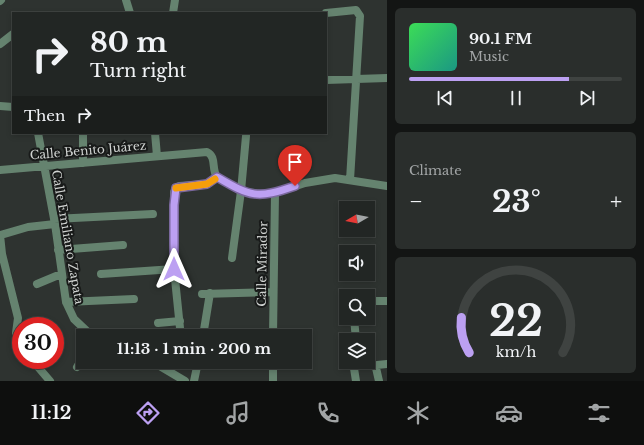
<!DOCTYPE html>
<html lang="en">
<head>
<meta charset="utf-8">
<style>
  body { margin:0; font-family:"Libre Baskerville",serif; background:#2a2e2c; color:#f1f3f6; height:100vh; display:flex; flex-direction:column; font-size:15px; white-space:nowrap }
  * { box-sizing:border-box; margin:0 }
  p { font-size:13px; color:#a2a5a6 }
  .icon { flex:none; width:22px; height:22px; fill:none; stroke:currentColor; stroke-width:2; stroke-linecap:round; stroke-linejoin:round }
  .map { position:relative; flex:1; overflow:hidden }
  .panel { display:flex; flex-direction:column; gap:8px; padding:8px; background:#131514; width:257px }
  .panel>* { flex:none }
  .guide { position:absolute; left:12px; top:12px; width:315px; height:122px; border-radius:0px; box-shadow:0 2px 6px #0003,0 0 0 1px #3f4341; background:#222624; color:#f1f3f6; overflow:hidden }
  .needle { width:26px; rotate:260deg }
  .buttons { position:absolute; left:339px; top:201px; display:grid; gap:8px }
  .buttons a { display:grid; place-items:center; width:36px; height:36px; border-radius:0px; background:#222624; box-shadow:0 2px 6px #0003,0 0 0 1px #3f4341; font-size:20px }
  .speed { position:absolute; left:12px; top:317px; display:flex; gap:8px; font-size:20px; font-weight:700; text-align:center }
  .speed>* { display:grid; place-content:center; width:52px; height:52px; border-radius:50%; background:#222624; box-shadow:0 2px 6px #0003,0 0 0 1px #3f4341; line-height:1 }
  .speed .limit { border:6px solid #d22; background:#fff; color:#111 }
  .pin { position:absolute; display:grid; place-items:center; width:34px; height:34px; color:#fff; margin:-41px -17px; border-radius:50% 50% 50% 0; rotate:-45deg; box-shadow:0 0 4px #0007 }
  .pin .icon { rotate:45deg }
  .me { position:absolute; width:44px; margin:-22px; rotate:0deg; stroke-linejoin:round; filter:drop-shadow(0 0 3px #0008) }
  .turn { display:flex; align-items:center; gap:14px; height:84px; padding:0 12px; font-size:18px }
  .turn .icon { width:52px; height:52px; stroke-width:2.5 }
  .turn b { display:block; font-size:28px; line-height:34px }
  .then { display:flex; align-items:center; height:38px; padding:0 12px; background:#0003; gap:8px; font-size:15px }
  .big { font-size:30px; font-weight:700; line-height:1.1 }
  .panel .widget { flex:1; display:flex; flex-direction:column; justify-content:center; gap:6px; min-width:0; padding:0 14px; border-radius:6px; background:#2a2e2c }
  .panel .dial { align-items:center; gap:0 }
  .dial svg { height:104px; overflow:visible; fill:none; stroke:#3f4341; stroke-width:7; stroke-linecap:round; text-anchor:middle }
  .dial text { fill:#f1f3f6; stroke:none }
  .song { display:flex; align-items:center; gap:12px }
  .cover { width:48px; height:48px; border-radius:6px; background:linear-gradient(135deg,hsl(130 70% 55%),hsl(170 70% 35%)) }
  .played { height:4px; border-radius:2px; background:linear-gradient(90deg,#bca0f2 75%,#3f4341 75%) }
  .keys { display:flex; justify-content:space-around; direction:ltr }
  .heat { display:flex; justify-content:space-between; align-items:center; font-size:22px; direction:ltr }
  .trip { position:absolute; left:76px; top:329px; width:236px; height:40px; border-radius:0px; background:#222624; box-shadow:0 2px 6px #0003,0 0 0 1px #3f4341; font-weight:700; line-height:40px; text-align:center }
  .menu { display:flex; height:64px; justify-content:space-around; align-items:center; background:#0e0f0e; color:#a2a5a6 }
  .menu .icon { width:28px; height:28px }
  .menu .on { color:#bca0f2 }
  .menu b { font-size:18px; color:#f1f3f6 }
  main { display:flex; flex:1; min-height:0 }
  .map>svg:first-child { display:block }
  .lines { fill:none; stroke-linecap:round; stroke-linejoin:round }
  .street { stroke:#65836f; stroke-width:8 }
  .route-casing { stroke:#7a689d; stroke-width:10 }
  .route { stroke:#bca0f2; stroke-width:7 }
  .slow { stroke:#f59e0b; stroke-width:7 }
  .labels { text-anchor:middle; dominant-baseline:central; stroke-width:4; stroke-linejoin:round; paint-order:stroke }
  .street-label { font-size:12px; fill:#cfd2d0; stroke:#181a19 }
</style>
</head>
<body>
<main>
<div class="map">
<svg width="387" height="381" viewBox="0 0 387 381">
  <rect width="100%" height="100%" fill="#2e3330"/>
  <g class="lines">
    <path class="street" d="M126,0l4,13
      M0,1l1,-1
      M173,13l2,-13
      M326,13l30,-3 4,6 -10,164
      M0,44l13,-10
      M326,80l61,-2
      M0,106l13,1
      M38,133l17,91 11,78 8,17 18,17
      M155,133l2,23
      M83,163v-30
      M0,170l207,-18c10,5 4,17 10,25l24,14 20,3 14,-1 30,-10 30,-5 52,8
      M54,219l99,-5
      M0,235l2,19 16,64 -2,15 5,10
      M1,235l27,-8 27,-3
      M58,250l65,-5
      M232,258l9,-67 5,-55
      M101,274l73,-5
      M37,284l24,-10
      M202,294l71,-2
      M368,301h19
      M66,302l68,-3
      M354,318l2,22
      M158,323l22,-2
      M180,328l-6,-59v-77l2,-4 3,-2 28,-2 10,-7
      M203,336l7,-43
      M273,336l2,-143
      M32,360l18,21
      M153,362l32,19
      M353,362l3,19
      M77,367l6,-10
      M194,381l4,-19
      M273,381v-19
      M379,381l-3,-13 1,-3 10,-1"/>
  </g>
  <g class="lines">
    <g class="route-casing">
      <path id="route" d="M174,269v-64l2,-17 31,-4 10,-7c34,20 40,22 78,9"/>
    </g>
    <use href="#route" class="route"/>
    <path class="slow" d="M176,188l31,-4 8,-5"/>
  </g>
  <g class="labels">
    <g class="street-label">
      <text transform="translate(88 150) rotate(-5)">Calle Benito Juárez</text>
      <text transform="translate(68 237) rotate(80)">Calle Emiliano Zapata</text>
      <text transform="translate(262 264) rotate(-89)">Calle Mirador</text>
    </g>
  </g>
</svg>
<div class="buttons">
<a><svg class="needle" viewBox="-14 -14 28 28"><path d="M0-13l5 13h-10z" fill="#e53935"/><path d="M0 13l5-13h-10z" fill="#a2a5a6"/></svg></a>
<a><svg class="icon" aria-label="sound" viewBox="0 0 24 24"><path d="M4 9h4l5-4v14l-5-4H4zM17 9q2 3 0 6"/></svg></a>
<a><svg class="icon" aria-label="search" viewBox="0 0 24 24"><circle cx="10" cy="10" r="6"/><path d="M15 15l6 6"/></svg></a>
<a><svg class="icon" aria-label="layers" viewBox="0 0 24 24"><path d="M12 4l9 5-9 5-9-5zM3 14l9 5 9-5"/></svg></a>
</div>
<div class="speed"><div class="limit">30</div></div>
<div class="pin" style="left:295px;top:186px;background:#d93025"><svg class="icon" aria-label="arrive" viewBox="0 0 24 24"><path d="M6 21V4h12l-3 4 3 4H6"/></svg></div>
<svg class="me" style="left:174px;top:269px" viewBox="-20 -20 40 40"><path d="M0-17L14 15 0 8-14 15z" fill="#bca0f2" stroke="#fff" stroke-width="4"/></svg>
<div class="trip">11:13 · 1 min · 200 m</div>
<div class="guide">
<div class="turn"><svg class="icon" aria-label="right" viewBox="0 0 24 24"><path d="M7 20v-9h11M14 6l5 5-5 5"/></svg><div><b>80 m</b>Turn right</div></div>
<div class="then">Then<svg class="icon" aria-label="right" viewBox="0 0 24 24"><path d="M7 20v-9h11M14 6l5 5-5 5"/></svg></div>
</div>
</div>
<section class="panel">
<div class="widget">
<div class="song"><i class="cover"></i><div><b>90.1 FM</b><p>Music</p></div></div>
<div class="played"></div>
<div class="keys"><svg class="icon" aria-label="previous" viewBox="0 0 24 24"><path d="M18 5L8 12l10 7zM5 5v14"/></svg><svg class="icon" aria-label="pause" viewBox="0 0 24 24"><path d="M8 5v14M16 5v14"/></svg><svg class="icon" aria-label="next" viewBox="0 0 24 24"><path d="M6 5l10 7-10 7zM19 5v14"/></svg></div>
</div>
<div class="widget"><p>Climate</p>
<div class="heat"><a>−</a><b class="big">23°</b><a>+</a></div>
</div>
<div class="widget dial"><svg viewBox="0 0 100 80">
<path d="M14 69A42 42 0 1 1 86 69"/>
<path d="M14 69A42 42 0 0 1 8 42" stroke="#bca0f2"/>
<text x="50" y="56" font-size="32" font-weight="700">22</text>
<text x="50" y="72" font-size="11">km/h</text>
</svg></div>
</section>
</main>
<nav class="menu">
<b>11:12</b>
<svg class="icon on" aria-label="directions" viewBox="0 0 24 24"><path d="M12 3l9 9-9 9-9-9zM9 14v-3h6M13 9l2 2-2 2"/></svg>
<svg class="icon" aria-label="music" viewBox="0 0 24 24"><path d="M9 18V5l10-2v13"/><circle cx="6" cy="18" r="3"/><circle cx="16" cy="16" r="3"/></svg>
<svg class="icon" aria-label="phone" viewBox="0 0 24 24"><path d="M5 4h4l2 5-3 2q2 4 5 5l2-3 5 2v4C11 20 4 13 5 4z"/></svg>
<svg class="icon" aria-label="climate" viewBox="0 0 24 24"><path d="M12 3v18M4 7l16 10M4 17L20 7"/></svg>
<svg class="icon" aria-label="car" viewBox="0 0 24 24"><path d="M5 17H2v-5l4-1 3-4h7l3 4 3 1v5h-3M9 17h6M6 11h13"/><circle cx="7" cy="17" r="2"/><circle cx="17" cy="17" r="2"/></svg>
<svg class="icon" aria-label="filters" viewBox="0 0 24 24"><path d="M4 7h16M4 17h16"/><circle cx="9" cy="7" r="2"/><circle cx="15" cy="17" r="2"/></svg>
</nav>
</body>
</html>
